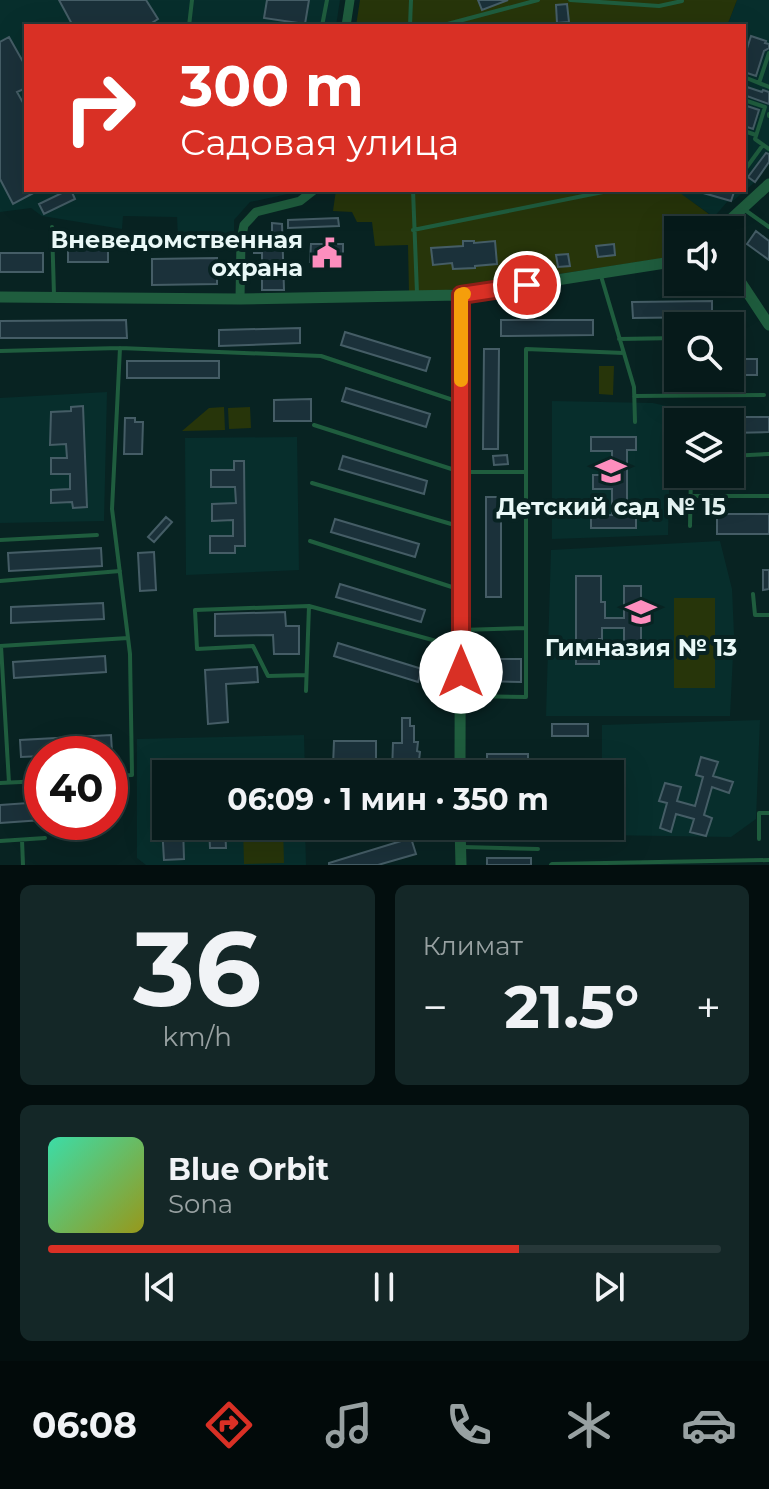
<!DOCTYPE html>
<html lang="ru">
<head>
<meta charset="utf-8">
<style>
  body { margin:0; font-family:Montserrat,sans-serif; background:#142727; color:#f1f3f6; height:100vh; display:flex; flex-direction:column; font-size:30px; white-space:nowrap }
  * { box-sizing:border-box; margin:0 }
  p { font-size:26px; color:#98a1a2 }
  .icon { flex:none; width:44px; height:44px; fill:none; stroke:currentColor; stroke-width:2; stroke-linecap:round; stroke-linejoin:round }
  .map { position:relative; height:865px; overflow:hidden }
  .panel { display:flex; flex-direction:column; gap:20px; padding:20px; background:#030e0e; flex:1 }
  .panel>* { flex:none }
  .guide { position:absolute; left:24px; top:24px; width:722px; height:168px; border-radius:0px; box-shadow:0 8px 32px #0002,0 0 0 2px #273839; background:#d93025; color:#fff; overflow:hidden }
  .tools { position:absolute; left:664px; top:216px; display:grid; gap:16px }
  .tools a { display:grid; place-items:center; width:80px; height:80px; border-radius:0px; background:#061a1a; box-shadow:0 8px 32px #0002,0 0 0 2px #273839; font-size:40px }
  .speed { position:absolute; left:24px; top:736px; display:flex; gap:16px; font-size:40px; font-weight:700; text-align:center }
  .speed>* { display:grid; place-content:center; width:104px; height:104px; border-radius:50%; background:#061a1a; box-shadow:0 8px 32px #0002,0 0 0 2px #273839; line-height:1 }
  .speed .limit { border:12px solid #d22; background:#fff; color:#111 }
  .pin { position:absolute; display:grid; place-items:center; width:68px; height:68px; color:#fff; margin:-34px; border:4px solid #fff; border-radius:50%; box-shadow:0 2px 8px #0007 }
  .me { position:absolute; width:88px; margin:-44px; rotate:0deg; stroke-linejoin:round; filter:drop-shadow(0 0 6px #0008) }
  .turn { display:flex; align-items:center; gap:28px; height:168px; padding:0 24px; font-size:36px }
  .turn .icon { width:104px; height:104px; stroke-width:2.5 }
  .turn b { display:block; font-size:56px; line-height:68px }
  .big { font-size:60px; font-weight:700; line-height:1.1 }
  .panel .widget { flex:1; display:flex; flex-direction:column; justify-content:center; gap:12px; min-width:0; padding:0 28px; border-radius:12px; background:#142727 }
  .panel .dial { align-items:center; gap:0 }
  .dial b { font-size:104px; line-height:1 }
  .song { display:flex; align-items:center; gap:24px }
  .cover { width:96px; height:96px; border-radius:12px; background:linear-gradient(135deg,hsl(160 70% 55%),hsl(60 70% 35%)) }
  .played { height:8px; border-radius:4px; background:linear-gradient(90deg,#d93025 70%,#273839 70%) }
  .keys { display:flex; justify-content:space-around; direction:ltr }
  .heat { display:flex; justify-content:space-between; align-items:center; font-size:44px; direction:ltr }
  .panel .tiles { flex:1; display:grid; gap:20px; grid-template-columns:1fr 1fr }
  .widget:last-child { grid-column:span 2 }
  .trip { position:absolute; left:152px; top:760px; width:472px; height:80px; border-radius:0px; background:#061a1a; box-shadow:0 8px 32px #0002,0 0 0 2px #273839; font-weight:700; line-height:80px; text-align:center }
  .menu { display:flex; height:128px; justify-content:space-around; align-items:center; background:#020a0a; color:#98a1a2 }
  .menu .icon { width:56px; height:56px }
  .menu .selected { color:#d93025 }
  .menu b { font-size:36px; color:#f1f3f6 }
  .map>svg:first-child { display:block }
  .built { fill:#072e2c }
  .green { fill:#27350a }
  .building { fill:#1b313a; stroke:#455d66; stroke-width:2 }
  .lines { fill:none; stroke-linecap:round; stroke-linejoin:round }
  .service { stroke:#1f5d3e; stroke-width:4 }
  .minor { stroke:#1f5d3e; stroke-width:9 }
  .tertiary { stroke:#1f5d3e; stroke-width:11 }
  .route-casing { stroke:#8d1f18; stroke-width:20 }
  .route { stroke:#d93025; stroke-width:14 }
  .slow { stroke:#f59e0b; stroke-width:14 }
  .labels { text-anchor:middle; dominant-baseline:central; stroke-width:8; stroke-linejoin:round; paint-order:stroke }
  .poi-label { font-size:24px; font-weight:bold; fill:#e9f8f7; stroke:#082322 }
</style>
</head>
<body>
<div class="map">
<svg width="769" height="865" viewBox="0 0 769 865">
  <rect width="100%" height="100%" fill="#082322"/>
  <path class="built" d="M0,0h340l-4,26h-310v164h274l-3,2 -47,10 -16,18v18h-56l-1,-21 -54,-1 -1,13 -80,-13 -11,-8 -31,4z
    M737,0h32v162l-14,20 -22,19 -6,1 -13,15 -38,-26 68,-1v-164h-17z
    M107,392l-3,129 -104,2v-125z
    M552,401l101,2 18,4 -3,128 -116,4z
    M297,437l2,133 -113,5 -1,-137z
    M720,541l12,48 2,46 -4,81h-184l5,-166z
    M760,720l-4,99 -25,18 -131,-2v-9h10v-52h-8v-49z
    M304,735l1,39h-139v52h139l1,39h-160l-9,-7v-119z"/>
  <path class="green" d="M360,0h377l-10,26h-371z
    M336,190h340l37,27 9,4 -10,9h-34v26l-218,33 -51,4 -1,-48 -33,1 -3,-24h-15l-5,-10 -19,-1z
    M599,366h15l-1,29 -14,-1z
    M224,407l1,23 -43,1 27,-23z
    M250,407l1,21 -22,1 -1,-21z
    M674,598h41v90h-41z
    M110,785h9v32h-9z
    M243,826h40l1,37 -40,1z"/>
  <path class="building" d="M59,0h87l12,19 -11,7h-74z
    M267,0h42l-4,24 -41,-6z
    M478,0h30l-26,10z
    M567,4l2,18 -12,1 -1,-18z
    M751,36l15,5 -1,2 4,1v4l-5,3 -8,25 -12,-4v-14z
    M9,37l17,30v21l-9,4 9,16v82h13l-26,14 -13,-25v-137z
    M744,86l18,6 1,-2 6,2v12l-25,-9z
    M744,105l15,5 -6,19 -9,-3z
    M766,153l3,1v8l-14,20 -7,-5z
    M68,190h3l4,9 -31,15 -5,-10z
    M701,190h26l7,2 -3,9 -31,-9z
    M338,218l1,8 -51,2v-8z
    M272,223l10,1 2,66h-22v-37h-8v-8h18z
    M756,231l13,10v19l-22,-16z
    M463,241h11v2l21,-2 2,23 -22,2v2l-22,1 -1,-6 -19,2 -2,-17 32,-2z
    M311,244h32v19l-33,-1z
    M614,244l1,11 -17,2 -2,-11z
    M68,246l40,1v15h-40z
    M0,253h43v19h-43z
    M568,254l2,12 -12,1 -2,-12z
    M217,258v26l-65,1v-26z
    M712,301v16l-79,1 -1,-16z
    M126,320l1,18h-127v-17z
    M501,320h92v15l-92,1z
    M300,328v15l-81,3v-16z
    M345,332l85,26 -4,13 -85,-26z
    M484,349h15l-1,100h-15z
    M730,359h27v16h-27z
    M127,361h92v17h-92z
    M346,388l84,26 -4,13 -84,-26z
    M311,399v22h-37v-21z
    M83,406l4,101 -14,1 -1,-6 -21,1v-13l19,-1v-15h-19v-16h16l-1,-14 -16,1 1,-33 20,-1v-4z
    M730,417h39v15l-39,1z
    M125,418h10v4h8l-1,32h-18z
    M591,437h45v13h-9v66h9v12h-45v-13h21v-26h-19v-14h19v-24h-21z
    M507,455l1,9 -14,1 -1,-9z
    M343,456l84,25 -3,13 -85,-25z
    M234,461h10l1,85h-10v7h-25v-17h23v-16l-21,1v-17l24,-1 -1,-16h-24v-17h23z
    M486,497h15v100h-15z
    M717,514h52v20h-52z
    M166,517l6,5 -18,20 -6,-5z
    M335,519l84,25 -4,13 -84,-25z
    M101,548l1,18 -93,5 -1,-18z
    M154,552l2,38 -16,1 -2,-38z
    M763,570h6v19l-6,1z
    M576,576h25v26h4v16h19v-32h17v70h-17v-28h-22v11h-3v25h-23z
    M340,584l85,26 -4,12 -85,-25z
    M103,603l1,16 -93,4v-16z
    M285,612l1,14h13v28h-25l-1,-19 -58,1v-22z
    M338,643l84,26 -4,13 -84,-26z
    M105,656l1,16 -92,6 -1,-16z
    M484,659h37v23l-37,-1z
    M257,667l1,15 -32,2 2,38 -20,2 -3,-54z
    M402,718h8v8h4v16h4l-1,9 3,1 -1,8h-2v12h-3v2l-22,-2 1,-29h9z
    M552,724h36v12h-36z
    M111,735l1,17 -70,2v2l-21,1 -1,-17z
    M334,741h42v26l-43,-1z
    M487,754h41v20h-41z
    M701,757l17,5 -5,14 20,6 -4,11 -17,-6 -8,28 8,3 -6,18 -16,-4 4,-13 -18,-5 -5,18 -11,-4 7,-25 -8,-2 6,-18 16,4 -4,14 18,5 8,-29 -7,-2z
    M42,802v18l-42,3v-18z
    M156,811h10v12h-10z
    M162,826h21l1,33 -20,1z
    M209,826h16l1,22h-16z
    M334,826h22v2l-38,11 -2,-8z
    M411,838l5,16 -38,11h-49v-2z
    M487,858h44v7h-44z"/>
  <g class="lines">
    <path class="service" d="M570,0l89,6 23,-5
      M189,26l3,-26
      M322,26l5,-26
      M410,26l1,-26
      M440,26l98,-26
      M744,77l25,10
      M759,83l10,-30
      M744,100l21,7 -10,32 14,10
      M769,114v2
      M744,131l12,4
      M744,171l19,-26
      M413,190l4,103
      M745,210l24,17
      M52,227l2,68
      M413,230l200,-40
      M601,276l33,111 1,35
      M730,338l9,-1
      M619,339l59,-1
      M0,351l120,-3 201,8 138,46
      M634,396l130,-1
      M314,425l147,47h65
      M730,456l39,-2
      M312,483l146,43
      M691,496h78
      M690,526l1,-52
      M0,540l97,-5
      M310,541l148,48
      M0,581l120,-10
      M753,594l2,21h14
      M461,630l65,-2
      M0,646l128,-8
      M1,646l8,137
      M306,675l-38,1 -15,-30 -56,3 -2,-39 114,-4 149,41
      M306,691l3,-85
      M463,696l63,1v-348l98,4
      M110,776l22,-1 -2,-121 -18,-145 8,-161
      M0,783l42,-2
      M759,839v-26h10
      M22,840l1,25
      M0,841l45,-3
      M463,847l75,2
      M551,865l1,-1 217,-4"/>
    <path class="minor" d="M346,26l4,-26
      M240,299l1,-59 3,-15 12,-13 44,-11 14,-11"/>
    <path class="tertiary" d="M719,230l50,-46
      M730,266l39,59
      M0,297l240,2 221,-4 217,-34
      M460,774l1,-479
      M460,826l1,39"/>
  </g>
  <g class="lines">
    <g class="route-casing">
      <path id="route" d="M461,672v-377l66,-10"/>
    </g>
    <use href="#route" class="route"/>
    <path class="slow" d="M461,380v-85l3,-1"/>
  </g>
  <defs>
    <g id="civic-bare" transform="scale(2.4)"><path d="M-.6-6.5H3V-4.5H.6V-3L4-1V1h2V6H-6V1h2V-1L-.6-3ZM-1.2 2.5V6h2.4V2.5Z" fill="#fd8ebe" stroke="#082322" stroke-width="2.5" paint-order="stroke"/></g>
    <g id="school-bare" transform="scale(2.4)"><path d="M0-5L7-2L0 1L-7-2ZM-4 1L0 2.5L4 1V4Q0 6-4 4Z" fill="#fd8ebe" stroke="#082322" stroke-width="2.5" paint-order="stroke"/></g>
  </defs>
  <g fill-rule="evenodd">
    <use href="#civic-bare" x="327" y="253"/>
    <use href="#school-bare" x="611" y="471"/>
    <use href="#school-bare" x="641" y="612"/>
  </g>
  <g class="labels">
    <g class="poi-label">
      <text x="303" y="239" text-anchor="end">Вневедомственная<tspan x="303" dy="28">охрана</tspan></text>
      <text x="611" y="506">Детский сад № 15</text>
      <text x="641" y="647">Гимназия № 13</text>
    </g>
  </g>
</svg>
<div class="tools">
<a><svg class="icon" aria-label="sound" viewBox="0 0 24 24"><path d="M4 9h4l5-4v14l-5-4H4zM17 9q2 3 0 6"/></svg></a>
<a><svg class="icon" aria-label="search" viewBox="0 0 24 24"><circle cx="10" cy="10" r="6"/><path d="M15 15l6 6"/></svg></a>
<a><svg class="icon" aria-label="layers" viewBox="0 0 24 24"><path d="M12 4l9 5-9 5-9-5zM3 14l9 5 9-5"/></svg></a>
</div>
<div class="speed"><div class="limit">40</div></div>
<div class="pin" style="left:527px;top:285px;background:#d93025"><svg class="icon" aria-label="arrive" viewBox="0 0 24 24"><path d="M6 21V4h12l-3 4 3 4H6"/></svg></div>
<svg class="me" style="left:461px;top:672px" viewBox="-20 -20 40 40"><circle r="19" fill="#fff"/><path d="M0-13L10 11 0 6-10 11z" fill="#d93025"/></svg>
<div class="trip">06:09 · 1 мин · 350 m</div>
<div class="guide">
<div class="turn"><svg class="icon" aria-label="right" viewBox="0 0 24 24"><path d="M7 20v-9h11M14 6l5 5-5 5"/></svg><div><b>300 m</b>Садовая улица</div></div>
</div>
</div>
<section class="panel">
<div class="tiles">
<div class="widget dial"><b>36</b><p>km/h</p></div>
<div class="widget"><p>Климат</p>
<div class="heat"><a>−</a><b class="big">21.5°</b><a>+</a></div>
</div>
<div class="widget">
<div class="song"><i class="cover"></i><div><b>Blue Orbit</b><p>Sona</p></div></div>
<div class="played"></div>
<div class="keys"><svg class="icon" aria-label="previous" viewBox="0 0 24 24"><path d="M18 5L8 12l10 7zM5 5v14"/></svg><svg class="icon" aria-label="pause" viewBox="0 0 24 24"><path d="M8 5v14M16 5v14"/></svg><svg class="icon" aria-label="next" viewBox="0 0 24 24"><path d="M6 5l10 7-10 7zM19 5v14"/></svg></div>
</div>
</div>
</section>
<nav class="menu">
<b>06:08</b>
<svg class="icon selected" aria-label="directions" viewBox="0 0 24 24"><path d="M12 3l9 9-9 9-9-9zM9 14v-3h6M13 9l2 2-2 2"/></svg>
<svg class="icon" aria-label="music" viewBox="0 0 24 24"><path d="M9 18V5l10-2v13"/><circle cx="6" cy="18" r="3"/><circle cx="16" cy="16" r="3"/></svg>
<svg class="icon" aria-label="phone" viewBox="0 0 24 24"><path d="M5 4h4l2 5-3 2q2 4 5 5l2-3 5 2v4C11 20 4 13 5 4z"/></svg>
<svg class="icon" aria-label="climate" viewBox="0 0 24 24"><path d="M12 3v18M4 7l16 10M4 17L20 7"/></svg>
<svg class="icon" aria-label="car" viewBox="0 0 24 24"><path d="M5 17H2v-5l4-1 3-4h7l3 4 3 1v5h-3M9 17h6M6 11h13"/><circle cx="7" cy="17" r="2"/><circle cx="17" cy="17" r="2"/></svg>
</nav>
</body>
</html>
